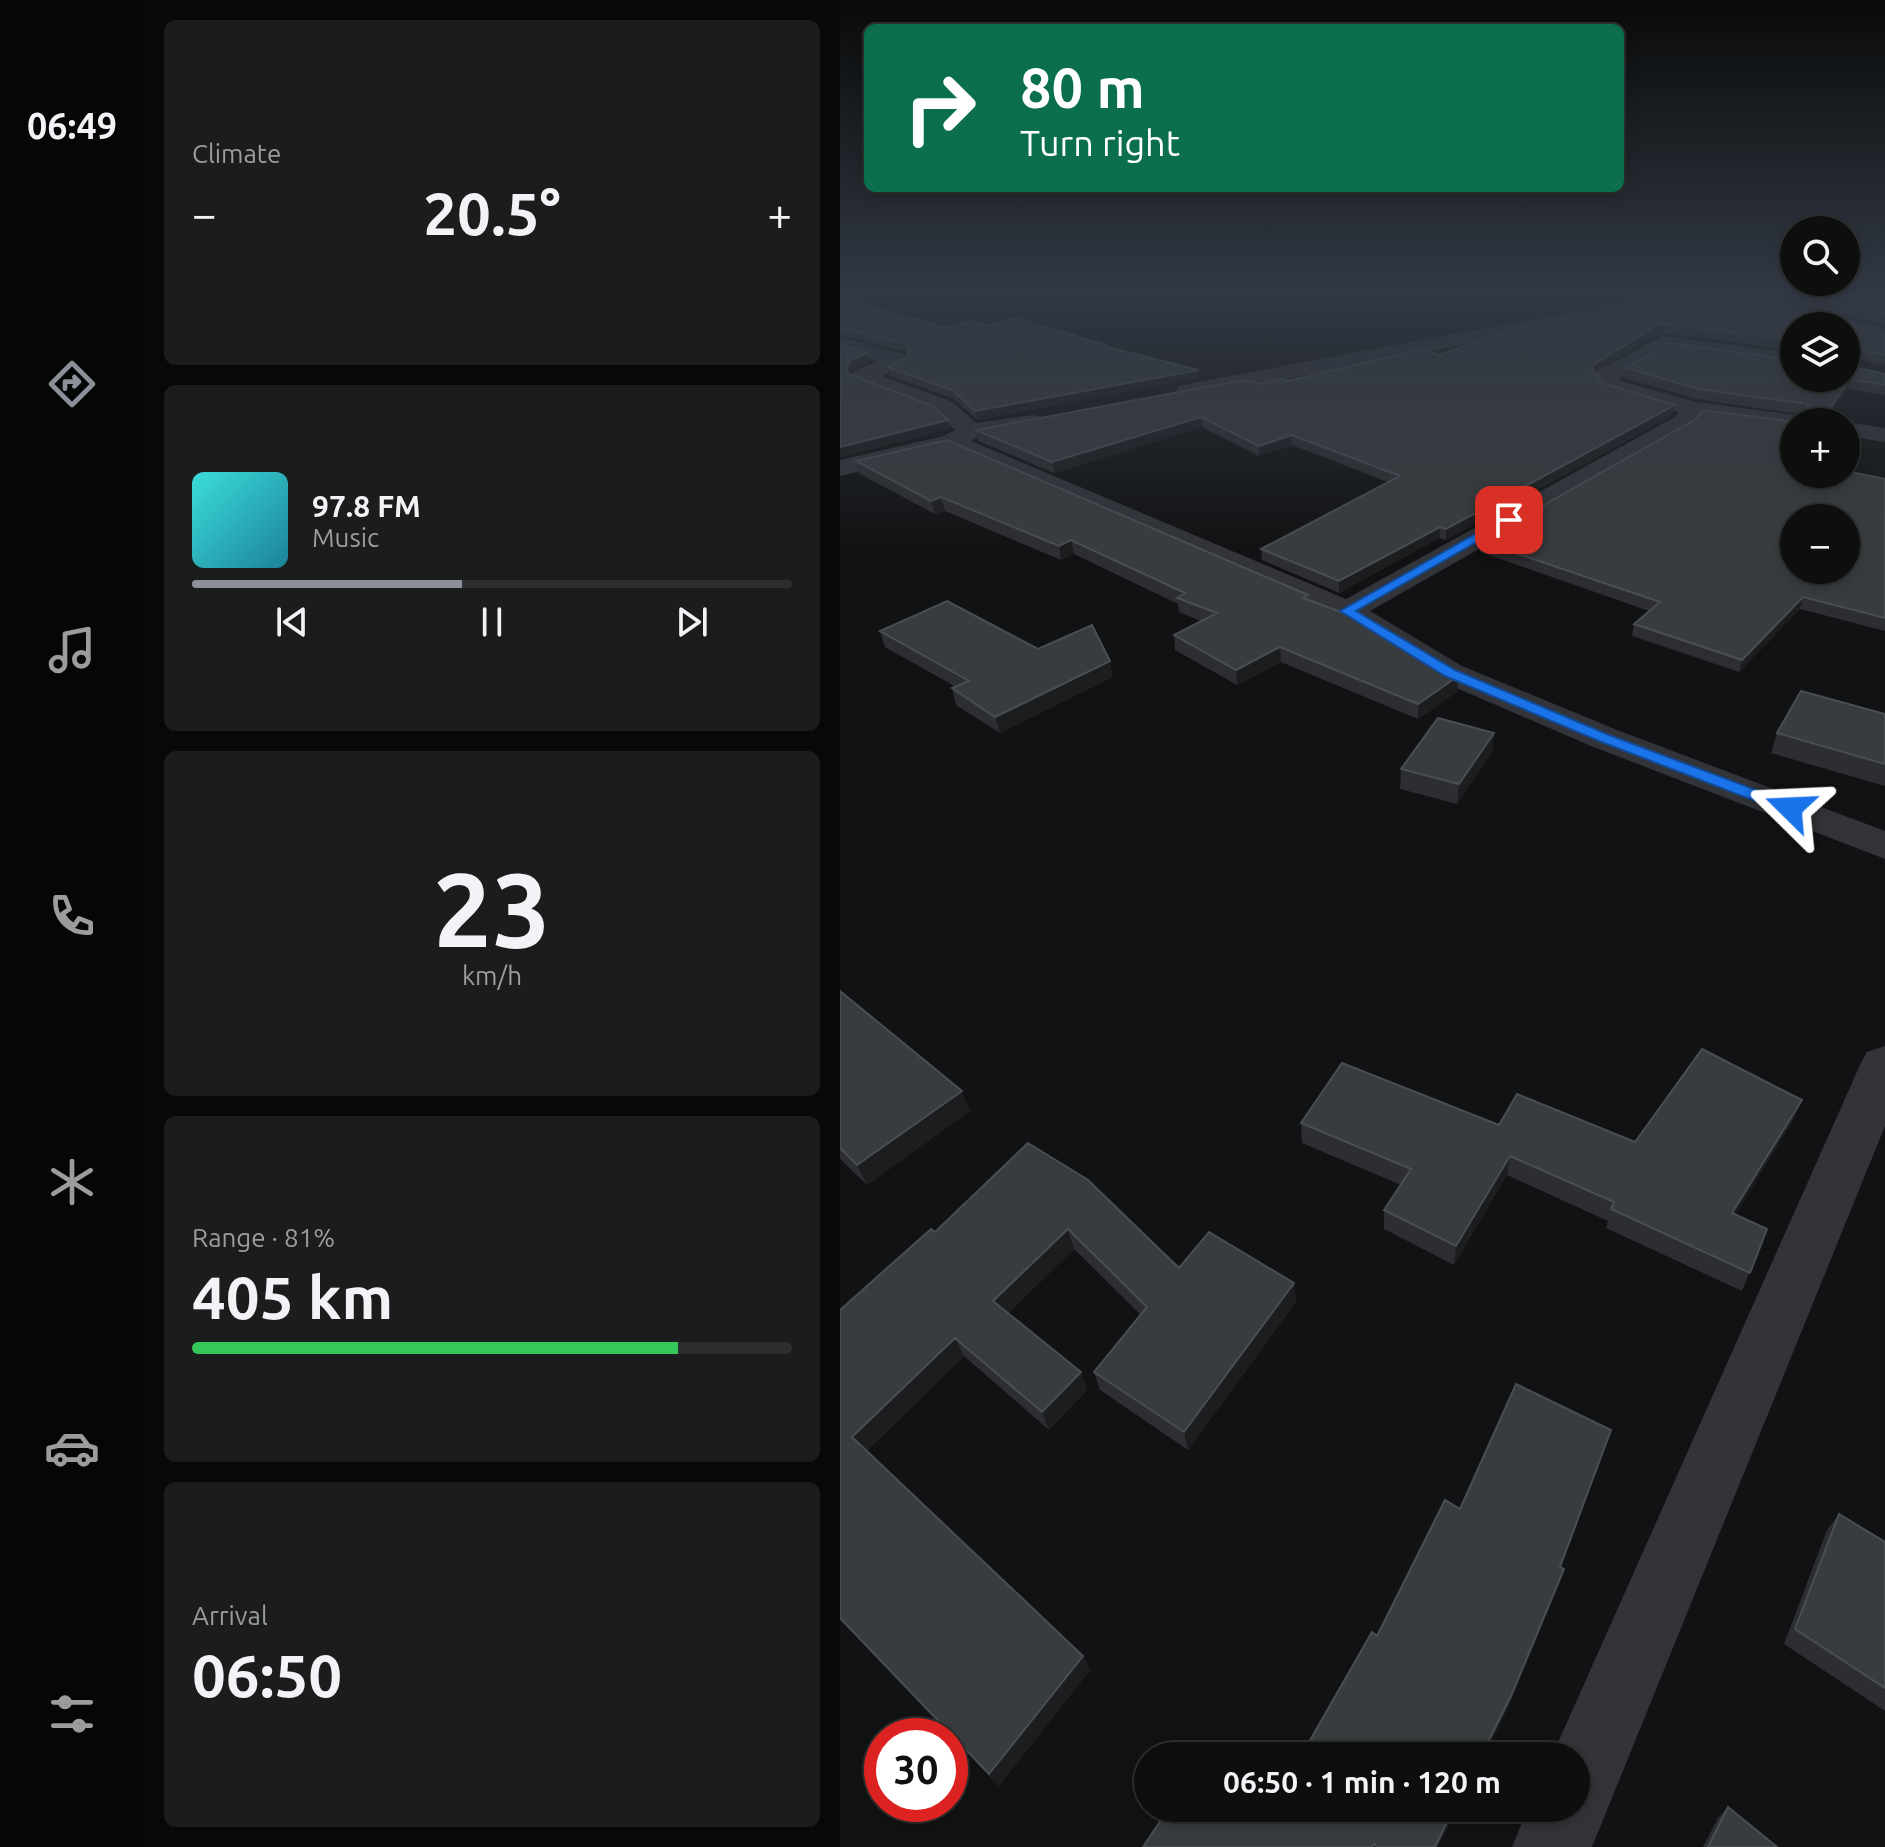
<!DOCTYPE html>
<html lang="en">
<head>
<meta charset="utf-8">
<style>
  body { margin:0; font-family:Ubuntu,sans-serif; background:#1b1c1c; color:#f1f3f6; height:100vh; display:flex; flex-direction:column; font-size:30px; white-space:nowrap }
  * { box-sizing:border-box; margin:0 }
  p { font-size:26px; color:#9a9c9e }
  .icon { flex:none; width:44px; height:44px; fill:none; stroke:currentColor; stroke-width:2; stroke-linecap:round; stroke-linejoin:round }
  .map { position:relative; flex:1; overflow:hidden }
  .sheet { display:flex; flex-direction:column; gap:20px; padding:20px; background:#070808; width:696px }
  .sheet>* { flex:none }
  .top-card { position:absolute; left:24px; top:24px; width:760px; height:168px; border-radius:12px; box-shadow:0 4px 12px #0003,0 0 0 2px #2d2e2e; background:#0b6e4f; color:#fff; overflow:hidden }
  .fabs { position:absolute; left:940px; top:216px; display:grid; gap:16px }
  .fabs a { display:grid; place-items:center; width:80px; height:80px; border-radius:50%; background:#0d0e0e; box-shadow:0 4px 12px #0003,0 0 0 2px #2d2e2e; font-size:40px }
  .speed { position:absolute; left:24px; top:1718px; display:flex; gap:16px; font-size:40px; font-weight:700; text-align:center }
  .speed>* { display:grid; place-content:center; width:104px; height:104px; border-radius:50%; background:#0d0e0e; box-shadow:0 4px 12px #0003,0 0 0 2px #2d2e2e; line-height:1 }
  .speed .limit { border:12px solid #d22; background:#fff; color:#111 }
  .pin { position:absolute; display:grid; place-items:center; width:68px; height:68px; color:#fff; margin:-34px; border-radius:16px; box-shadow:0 4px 12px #0006 }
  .me { position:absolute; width:88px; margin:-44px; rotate:291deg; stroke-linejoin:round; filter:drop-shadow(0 0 6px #0008) }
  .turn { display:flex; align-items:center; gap:28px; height:168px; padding:0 24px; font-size:36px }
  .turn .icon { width:104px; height:104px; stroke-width:2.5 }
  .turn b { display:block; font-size:56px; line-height:68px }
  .big { font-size:60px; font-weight:600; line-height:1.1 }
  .sheet .card { flex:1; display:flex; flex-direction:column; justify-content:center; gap:12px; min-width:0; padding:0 28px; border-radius:12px; background:#1b1c1c }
  .sheet .dial { align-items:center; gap:0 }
  .dial b { font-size:104px; line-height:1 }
  .song { display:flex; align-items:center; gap:24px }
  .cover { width:96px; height:96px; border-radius:12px; background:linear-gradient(135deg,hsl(180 70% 55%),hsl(190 70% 35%)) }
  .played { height:8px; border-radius:4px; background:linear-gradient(90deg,#8c9099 45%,#2d2e2e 45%) }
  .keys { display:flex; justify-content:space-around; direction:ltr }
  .heat { display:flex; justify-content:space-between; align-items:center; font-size:44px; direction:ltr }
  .charge { height:12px; border-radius:6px; background:linear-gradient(90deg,#34c759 81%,#2d2e2e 0) }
  .trip { position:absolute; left:294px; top:1742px; width:456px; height:80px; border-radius:40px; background:#0d0e0e; box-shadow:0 4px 12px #0003,0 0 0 2px #2d2e2e; font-weight:600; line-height:80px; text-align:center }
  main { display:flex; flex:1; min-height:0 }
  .tabs { display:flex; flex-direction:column; width:144px; justify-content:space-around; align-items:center; background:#050606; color:#9a9c9e }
  .tabs .icon { width:56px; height:56px }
  .tabs .selected { color:#8c9099 }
  .tabs b { font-size:36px; color:#f1f3f6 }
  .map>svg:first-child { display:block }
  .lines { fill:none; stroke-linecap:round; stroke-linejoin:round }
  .minor { fill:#323439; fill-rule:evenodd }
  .wall { fill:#2d2e31; fill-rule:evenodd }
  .shaded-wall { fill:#1c1d1f }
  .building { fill:#393c3f; stroke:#4a4d52; stroke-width:2; fill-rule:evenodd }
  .route { fill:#1a73e8; stroke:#114b97; stroke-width:2 }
</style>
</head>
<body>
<main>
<nav class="tabs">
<b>06:49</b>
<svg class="icon selected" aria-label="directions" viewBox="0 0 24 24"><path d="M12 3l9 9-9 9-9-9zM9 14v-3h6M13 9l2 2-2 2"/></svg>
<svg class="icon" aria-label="music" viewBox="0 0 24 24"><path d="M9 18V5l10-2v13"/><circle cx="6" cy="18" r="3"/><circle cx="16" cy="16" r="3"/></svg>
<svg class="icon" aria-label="phone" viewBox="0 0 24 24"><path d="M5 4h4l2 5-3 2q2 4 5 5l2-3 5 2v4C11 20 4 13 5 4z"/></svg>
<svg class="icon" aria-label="climate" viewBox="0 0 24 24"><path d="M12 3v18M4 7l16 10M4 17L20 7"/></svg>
<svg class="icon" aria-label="car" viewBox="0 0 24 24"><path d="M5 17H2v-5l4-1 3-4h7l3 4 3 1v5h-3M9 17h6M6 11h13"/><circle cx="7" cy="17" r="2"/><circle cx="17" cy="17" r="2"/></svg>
<svg class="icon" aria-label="filters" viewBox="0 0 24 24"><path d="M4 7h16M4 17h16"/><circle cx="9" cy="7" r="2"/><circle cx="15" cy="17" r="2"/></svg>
</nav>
<section class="sheet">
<div class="card"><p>Climate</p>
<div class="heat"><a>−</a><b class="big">20.5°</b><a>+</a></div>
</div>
<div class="card">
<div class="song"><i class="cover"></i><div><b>97.8 FM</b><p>Music</p></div></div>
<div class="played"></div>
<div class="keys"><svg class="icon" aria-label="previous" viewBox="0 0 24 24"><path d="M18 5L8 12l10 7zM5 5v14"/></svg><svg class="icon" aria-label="pause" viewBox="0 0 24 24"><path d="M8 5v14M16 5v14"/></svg><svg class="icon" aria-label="next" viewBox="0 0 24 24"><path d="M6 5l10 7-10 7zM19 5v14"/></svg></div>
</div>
<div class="card dial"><b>23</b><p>km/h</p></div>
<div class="card"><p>Range · 81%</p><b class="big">405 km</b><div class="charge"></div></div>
<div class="card"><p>Arrival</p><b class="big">06:50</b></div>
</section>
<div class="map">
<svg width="1045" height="1847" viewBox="0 0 1045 1847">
  <rect width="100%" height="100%" fill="#111213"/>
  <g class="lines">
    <path class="minor" d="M837,292h40l-10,6 -520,100 -8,-2 -3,-5 3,-5 8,-2z
      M892,292h22l9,6 122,30v12l-39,-10v-4c-28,0 -96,-12 -114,-34z
      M823,336l131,17v14l-127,-18 -49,31 78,22 99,13 9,2 3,5h-13v7l-94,-12 -7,10 -323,184 92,55 155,64 268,101v28l-294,-113 -153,-66 -102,-62 -386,-168 -110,26v-16l104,-24 11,-6 -18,-18 -83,-31 -3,-5 3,-5 24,-10 -38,-11v-13l66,18 3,5 -3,5 -24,11 71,26 23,21 57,-8 9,2 3,5 -3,5 -64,10 -7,4 375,158 329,-182 4,-5 -77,-22 -9,-13 3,-5z
      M1005,422h1l39,6v14l-39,-6z
      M1045,1046v80l-293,721h-80l16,-39h48v-52h-24l308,-691 7,-13z"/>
  </g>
  <path class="wall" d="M947,292h98v33l-100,-25z
    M0,298l106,30 44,-2 117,21 92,23v8l-222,42 -23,-21 -64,-23 -2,-9 18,-9 2,-4 -1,-2 -67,-17z
    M857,298l89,13 62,13 37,9v32l-39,-8 -52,-31v24l-131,-17 -9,2 -60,38 8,10 71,32 -227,125 -7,-2 -100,55 -77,-33 -1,-11 127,-67 -96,-37 -33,11 -57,-29 -148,46 -76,-32 -2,-11 285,-46 26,-3 152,-26z
    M829,343l125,17v18h52v-13l39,9v21l-38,-6 -22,33h-31v52h52v-3l39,8v152l-85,-22 -61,63 -107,-36 2,-12 15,-13 -169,-59v-11l216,-122 7,-9 93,12 3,-7h6l-108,-16 -73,-21 2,-10zM954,518h52v52h-52z
    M16,461l453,139 128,67 21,9 -1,16 -39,27 -137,-57 -44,23 -62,-35 -1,-15 27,-14 -22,-9 -1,-8 -104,-50 -13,6 -116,-49 -10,3 -75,-40z
    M40,631l158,18 75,28 -113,56 -44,-28 -4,-17 4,-1 -71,-40z
    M1045,714v72l-114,-33 6,-20z
    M654,733l-2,19 -35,52 -57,-15 1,-20z
    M0,991l130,120 -103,74 -27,-26z
    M954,1119l-59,96 32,14 -25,62 -136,-63 2,-7 -101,-46 -53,90 -70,-36v-19l17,-25 -99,-42 -1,-20 198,2 136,17z
    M188,1143l151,125 115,15 2,19 -108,148 -88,-60 -6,-18 47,-57 -67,-66 -66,64 79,77 -38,40 -85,-74 -97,95 216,205 7,14 -91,116 -159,-167v-309l95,-78z
    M999,1514l46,28v169l-101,-67 43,-114z
    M888,1807l49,40h-74l15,-29z"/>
  <path class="shaded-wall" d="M825,324l-2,9 -9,2 -63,39 2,-9 63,-39z
    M27,353l2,9 -18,7 -3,9 -2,-9 3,-8z
    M359,370v8l-222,42 -2,-9z
    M1010,379l-3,10 -22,33h-4z
    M835,405l-2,10 -227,125v-11z
    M361,417l1,10 -148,46 -2,-11z
    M108,420l2,9 -110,28v-10z
    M452,435v10l-33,11v-10z
    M101,497l4,14 -10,3 -4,-13z
    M600,527l-1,11 -100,55v-12z
    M231,540l3,14 -13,6 -2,-14z
    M963,597l-3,12 -61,63 3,-12z
    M440,647l1,15 -44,23 -1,-15z
    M270,661l3,16 -113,56 -5,-16z
    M618,676l-1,16 -39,27v-15z
    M654,733l-2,19 -35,52 2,-20z
    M122,1091l8,20 -103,74 -10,-20z
    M962,1100l-8,19 -69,113 7,-19z
    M670,1156l-3,19 -53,90 2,-19z
    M228,1229l6,20 -74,71 -7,-19z
    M454,1283l2,19 -108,148 -4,-18z
    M115,1338l9,18 -100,98 -12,-17z
    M241,1372l6,18 -38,40 -7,-18z
    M771,1430l-6,18 -50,135 5,-16z
    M724,1569l-5,16 -52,125 -23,46h-3z
    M243,1656l7,14 -91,116 -10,-12z
    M614,1808h4l-20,39h-3z"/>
  <path class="building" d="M875,292h14l57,19 59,9 3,4 37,9v22l-36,-7 -3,2v-24h-52v14l-129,-16 -9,2 -63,39 -1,4 10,14 73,22 -229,124 -6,-2 -101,54 -78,-32 139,-73 -108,-41 -33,11 -58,-29 -149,45 -76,-32 267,-50 18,4 21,-5 5,2 137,-32 15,6 76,-26 174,-33 8,2z
    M947,292h98v23z
    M0,298l106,30 26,-8 18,6 24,-8 92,27 -3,1 96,24 -224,41 -23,-21 -64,-23 18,-9 4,-8 -5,-6 -65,-16z
    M829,343l125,17v18h52v-13l39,9v11l-35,-6 -29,43h-27v52h52v-3l39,8v139l-82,-21 -61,63 -108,-36 26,-22 -180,-61 216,-122 7,-9 93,12 3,-7 12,-1 -4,-10 -109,-15 -72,-21zM954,518h52v52h-52z
    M0,345l27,8 -18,8 -3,8 3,5 84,32 15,14 -108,27z
    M107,440l361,155 -5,3 49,18 85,51 21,9 -40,28 -138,-57 -44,23 -62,-35 43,-22 -40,-15 8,-5 -114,-53 -12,6 -118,-49 -10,4 -75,-40z
    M107,601l91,48 54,-24 18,36 -115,56 -43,-29 17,-7 -89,-50z
    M961,691l84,23v50l-108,-31z
    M598,718l56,15 -35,51 -58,-15z
    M0,991l122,100 -105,74 -17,-17z
    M862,1049l100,51 -70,113 35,16 -17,44 -139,-64 3,-7 -104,-46 -54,90 -72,-36 27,-41 -110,-46 41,-60 157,62 18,-31 118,48z
    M188,1143l60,37 91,88 30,-36 85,51 -110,149 -90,-60 53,-65 -79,-78 -75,72 88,71 -39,40 -87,-74 -103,99 231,219 -94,118 -149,-156v-308l91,-81 4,3z
    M676,1384l95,46 -51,137 4,2 -53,127 -30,60h-180l71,-124 5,4 68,-136 15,9z
    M999,1514l46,28v146l-90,-59z
    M367,1751l6,5h-9z
    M888,1807l49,40h-69z
    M329,1808h285l-19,39h-57l-4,-3 -2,3h-229z"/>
  <linearGradient id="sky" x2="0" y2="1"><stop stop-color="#090a0a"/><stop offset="0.53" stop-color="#323944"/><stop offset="1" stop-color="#323944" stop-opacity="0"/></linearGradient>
  <rect width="1045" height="550" fill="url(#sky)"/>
  <path class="route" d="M665,517l10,3 -159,91 99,59 154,65 187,70v7h-12l-185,-71 -154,-65 -105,-65z"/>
</svg>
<div class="fabs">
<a><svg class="icon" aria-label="search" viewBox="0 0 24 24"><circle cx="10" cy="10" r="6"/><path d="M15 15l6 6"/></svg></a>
<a><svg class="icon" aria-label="layers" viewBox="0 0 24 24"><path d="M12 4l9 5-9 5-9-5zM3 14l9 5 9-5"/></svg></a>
<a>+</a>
<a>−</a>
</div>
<div class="speed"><div class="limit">30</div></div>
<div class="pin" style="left:669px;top:520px;background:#d93025"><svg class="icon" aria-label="arrive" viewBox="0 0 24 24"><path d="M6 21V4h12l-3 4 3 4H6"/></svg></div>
<svg class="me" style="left:950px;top:808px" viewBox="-20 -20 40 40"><path d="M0-17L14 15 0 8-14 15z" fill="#1a73e8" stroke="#fff" stroke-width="4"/></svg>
<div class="trip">06:50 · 1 min · 120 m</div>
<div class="top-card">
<div class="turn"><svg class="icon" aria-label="right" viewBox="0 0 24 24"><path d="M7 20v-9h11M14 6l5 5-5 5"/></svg><div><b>80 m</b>Turn right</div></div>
</div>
</div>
</main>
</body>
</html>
